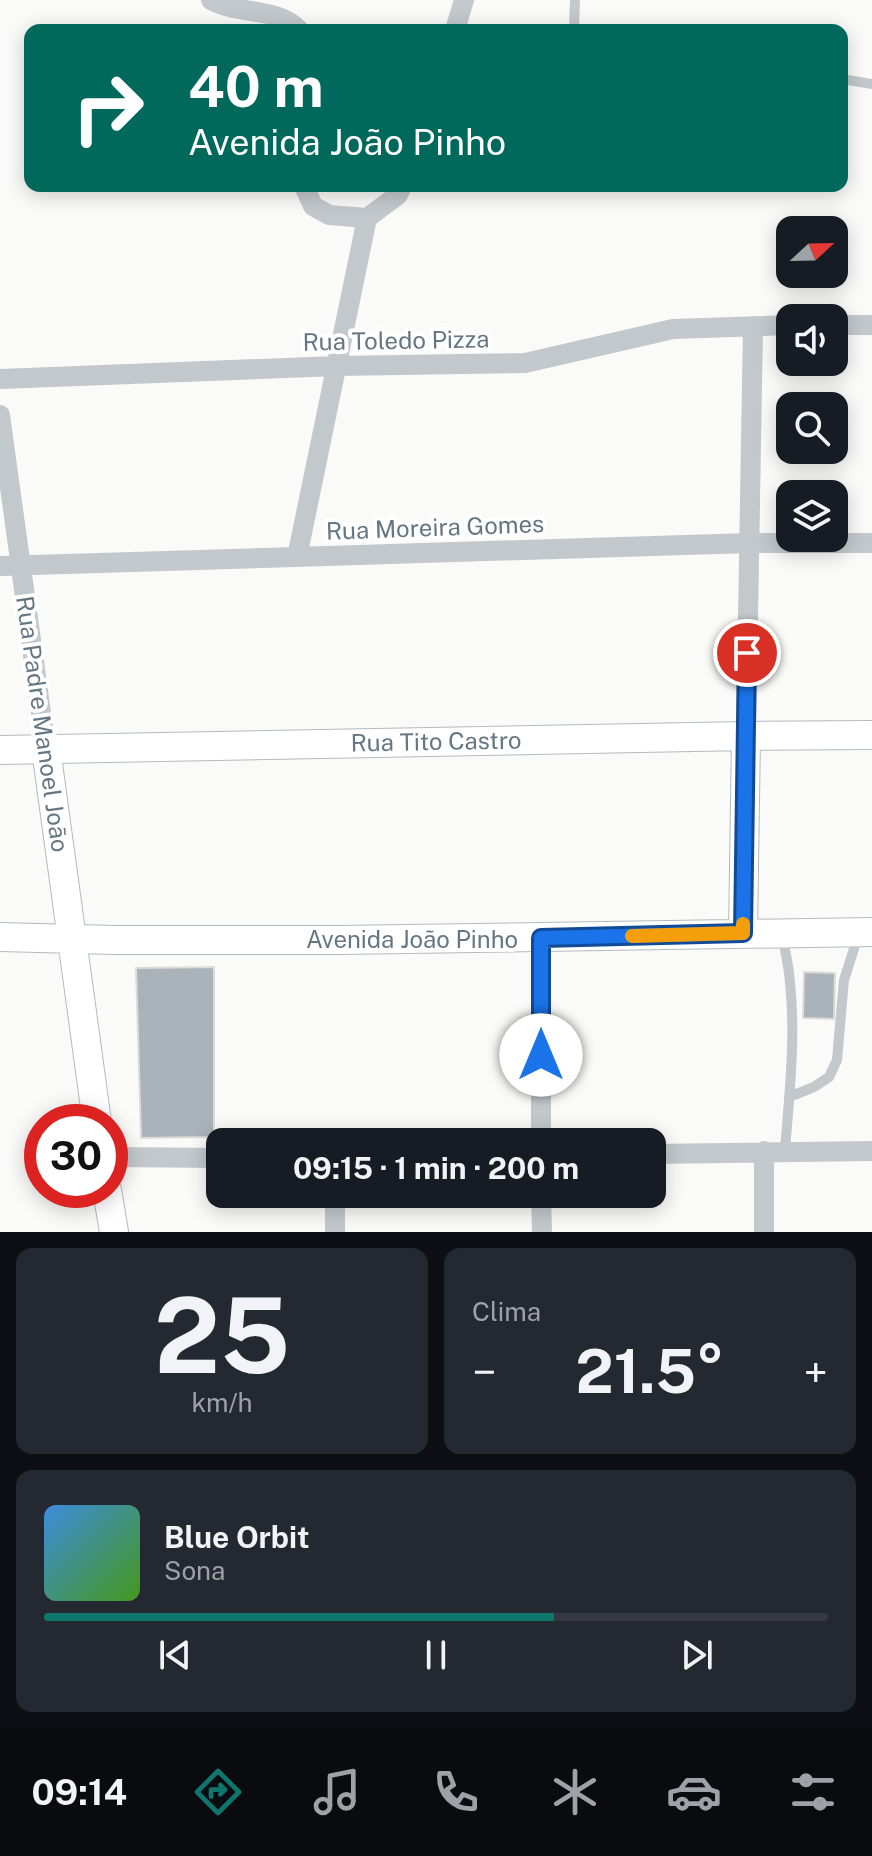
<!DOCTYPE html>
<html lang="pt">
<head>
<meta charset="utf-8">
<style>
  body { margin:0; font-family:"Public Sans",sans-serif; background:#242831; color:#f1f3f6; height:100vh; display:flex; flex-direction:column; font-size:30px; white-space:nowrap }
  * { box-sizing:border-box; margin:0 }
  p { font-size:26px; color:#9ea1a6 }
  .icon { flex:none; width:44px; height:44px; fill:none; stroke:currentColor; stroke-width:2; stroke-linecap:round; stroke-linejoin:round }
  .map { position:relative; height:1232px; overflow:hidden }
  .panel { display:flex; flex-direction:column; gap:16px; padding:16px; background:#0d0f14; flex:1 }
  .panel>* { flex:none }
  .guide { position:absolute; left:24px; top:24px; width:824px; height:168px; border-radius:16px; box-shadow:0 4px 20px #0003; background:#00695c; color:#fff; overflow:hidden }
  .needle { width:52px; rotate:68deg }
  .buttons { position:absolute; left:776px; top:216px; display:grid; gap:16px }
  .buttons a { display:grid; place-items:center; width:72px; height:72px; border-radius:16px; background:#171b24; box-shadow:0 4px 20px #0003; font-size:40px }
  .speed { position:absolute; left:24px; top:1104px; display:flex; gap:16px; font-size:40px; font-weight:700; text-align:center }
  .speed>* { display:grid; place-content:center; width:104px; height:104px; border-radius:50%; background:#171b24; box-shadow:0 4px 20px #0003; line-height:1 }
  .speed .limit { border:12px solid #d22; background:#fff; color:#111 }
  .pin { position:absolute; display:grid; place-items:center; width:68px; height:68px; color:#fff; margin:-34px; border:4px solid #fff; border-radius:50%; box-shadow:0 2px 8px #0007 }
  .me { position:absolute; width:88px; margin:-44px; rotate:0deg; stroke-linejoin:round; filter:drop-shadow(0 0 6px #0008) }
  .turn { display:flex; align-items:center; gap:28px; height:168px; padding:0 32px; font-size:36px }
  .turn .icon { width:104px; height:104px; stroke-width:2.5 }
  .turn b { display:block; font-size:56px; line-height:68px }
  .big { font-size:60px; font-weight:700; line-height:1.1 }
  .panel .card { flex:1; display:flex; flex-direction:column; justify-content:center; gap:12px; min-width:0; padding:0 28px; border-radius:16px; background:#242831 }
  .panel .dial { align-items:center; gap:0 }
  .dial b { font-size:104px; line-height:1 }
  .song { display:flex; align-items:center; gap:24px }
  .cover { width:96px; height:96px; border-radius:12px; background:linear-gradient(135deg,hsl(210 70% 55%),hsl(100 70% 35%)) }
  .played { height:8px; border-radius:4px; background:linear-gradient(90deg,#0f766e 65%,#363941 65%) }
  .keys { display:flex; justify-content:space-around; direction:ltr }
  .heat { display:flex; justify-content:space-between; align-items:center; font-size:44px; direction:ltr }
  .panel .tiles { flex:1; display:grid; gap:16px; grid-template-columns:1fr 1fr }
  .card:last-child { grid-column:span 2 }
  .trip { position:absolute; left:206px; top:1128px; width:460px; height:80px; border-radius:16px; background:#171b24; box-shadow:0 4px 20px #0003; font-weight:700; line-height:80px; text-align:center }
  .menu { display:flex; height:128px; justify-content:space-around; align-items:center; background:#090b0e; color:#9ea1a6 }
  .menu .icon { width:56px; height:56px }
  .menu .current { color:#0f766e }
  .menu b { font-size:36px; color:#f1f3f6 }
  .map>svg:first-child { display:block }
  .building { fill:#aab3b9; stroke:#dcdcda; stroke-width:2 }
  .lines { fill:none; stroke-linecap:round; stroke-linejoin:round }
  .secondary-casing { stroke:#b3babf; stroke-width:30 }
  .lane { stroke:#c3c8cc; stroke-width:10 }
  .street { stroke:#c3c8cc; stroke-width:20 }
  .secondary { stroke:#fff; stroke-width:28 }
  .route-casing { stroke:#114b97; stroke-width:20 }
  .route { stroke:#1a73e8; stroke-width:14 }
  .slow { stroke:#f59e0b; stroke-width:14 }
  .labels { text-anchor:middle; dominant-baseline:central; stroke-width:8; stroke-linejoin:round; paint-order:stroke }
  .street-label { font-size:24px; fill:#657683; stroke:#fff }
</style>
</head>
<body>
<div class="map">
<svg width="872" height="1232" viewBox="0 0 872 1232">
  <rect width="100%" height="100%" fill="#fafaf8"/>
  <path class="building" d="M214,967v170l-73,1 -5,-170z
    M804,972l31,1 -1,46 -31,-1z"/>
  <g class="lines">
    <g class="secondary-casing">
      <path id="secondary" d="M46,749l51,373
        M0,750l746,-14 126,-1
        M743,933l3,-197
        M0,937l115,3h224l533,-8
        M107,1190l7,42"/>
    </g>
    <path class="lane" d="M574,30l1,-30
      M842,79l30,5
      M782,934c3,16 7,33 8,49 6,55 -1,113 -5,168
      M789,1097l25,-10 15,-10 8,-17 7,-80 14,-44"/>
    <path class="street" d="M211,0c27,15 67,7 88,30
      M455,30l9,-30
      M304,186l9,20 16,9 38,3 31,-23 4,-9
      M834,325h38
      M0,379l337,-13 188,-3 148,-34 117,-4
      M0,415l46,334
      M297,557l70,-339
      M0,566l749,-23h123
      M746,736l7,-410
      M541,1142v-204
      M764,1151v81
      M652,1154l220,-3
      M110,1157l110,1
      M541,1194l1,38
      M335,1232v-38"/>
    <use href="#secondary" class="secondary"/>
  </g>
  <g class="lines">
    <g class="route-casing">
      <path id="route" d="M541,1055v-117l202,-5 4,-280"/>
    </g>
    <use href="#route" class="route"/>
    <path class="slow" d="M632,936l111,-3v-9"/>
  </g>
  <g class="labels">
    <g class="street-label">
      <text transform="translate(396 340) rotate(-1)">Rua Toledo Pizza</text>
      <text transform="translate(435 527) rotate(-2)">Rua Moreira Gomes</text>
      <text transform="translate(43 724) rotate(82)">Rua Padre Manoel João</text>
      <text transform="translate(436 741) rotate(-1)">Rua Tito Castro</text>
      <text x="412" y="939">Avenida João Pinho</text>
    </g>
  </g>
</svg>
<div class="buttons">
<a><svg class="needle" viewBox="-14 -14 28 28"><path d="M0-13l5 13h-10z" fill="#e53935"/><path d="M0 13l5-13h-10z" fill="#9ea1a6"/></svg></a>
<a><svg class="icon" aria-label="sound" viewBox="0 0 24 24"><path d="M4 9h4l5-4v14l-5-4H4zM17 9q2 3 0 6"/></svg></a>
<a><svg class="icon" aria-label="search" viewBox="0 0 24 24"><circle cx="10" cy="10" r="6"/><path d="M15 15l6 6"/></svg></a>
<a><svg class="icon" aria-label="layers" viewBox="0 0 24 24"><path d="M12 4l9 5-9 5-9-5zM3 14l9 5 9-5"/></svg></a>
</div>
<div class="speed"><div class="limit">30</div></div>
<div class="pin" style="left:747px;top:653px;background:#d93025"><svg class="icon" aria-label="arrive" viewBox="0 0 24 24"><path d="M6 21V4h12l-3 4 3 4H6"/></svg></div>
<svg class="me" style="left:541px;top:1055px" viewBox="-20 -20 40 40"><circle r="19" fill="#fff"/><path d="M0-13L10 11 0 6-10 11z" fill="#1a73e8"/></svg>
<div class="trip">09:15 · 1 min · 200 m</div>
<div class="guide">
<div class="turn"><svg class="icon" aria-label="right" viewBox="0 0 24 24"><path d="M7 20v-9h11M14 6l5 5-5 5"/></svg><div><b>40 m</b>Avenida João Pinho</div></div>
</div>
</div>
<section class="panel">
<div class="tiles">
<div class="card dial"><b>25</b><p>km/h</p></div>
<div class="card"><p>Clima</p>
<div class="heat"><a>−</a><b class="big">21.5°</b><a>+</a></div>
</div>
<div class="card">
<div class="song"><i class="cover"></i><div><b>Blue Orbit</b><p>Sona</p></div></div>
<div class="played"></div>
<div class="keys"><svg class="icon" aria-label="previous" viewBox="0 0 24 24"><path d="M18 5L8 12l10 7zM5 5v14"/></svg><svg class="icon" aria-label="pause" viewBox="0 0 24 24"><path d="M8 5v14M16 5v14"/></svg><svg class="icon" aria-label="next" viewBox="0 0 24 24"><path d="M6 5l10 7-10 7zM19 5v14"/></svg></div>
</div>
</div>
</section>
<nav class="menu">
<b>09:14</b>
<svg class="icon current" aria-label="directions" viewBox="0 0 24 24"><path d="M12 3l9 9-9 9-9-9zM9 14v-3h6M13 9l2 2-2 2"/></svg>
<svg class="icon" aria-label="music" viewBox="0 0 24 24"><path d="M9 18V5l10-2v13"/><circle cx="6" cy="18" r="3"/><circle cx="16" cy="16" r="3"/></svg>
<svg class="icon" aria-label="phone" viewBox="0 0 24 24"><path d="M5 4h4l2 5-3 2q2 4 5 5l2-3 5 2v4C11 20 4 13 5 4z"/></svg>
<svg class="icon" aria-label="climate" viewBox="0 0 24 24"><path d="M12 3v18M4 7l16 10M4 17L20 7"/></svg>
<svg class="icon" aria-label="car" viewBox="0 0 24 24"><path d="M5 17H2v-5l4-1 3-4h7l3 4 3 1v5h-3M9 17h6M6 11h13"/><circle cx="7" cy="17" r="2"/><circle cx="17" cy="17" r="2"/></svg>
<svg class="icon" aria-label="filters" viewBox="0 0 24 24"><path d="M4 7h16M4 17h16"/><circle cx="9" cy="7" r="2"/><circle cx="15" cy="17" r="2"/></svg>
</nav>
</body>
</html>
